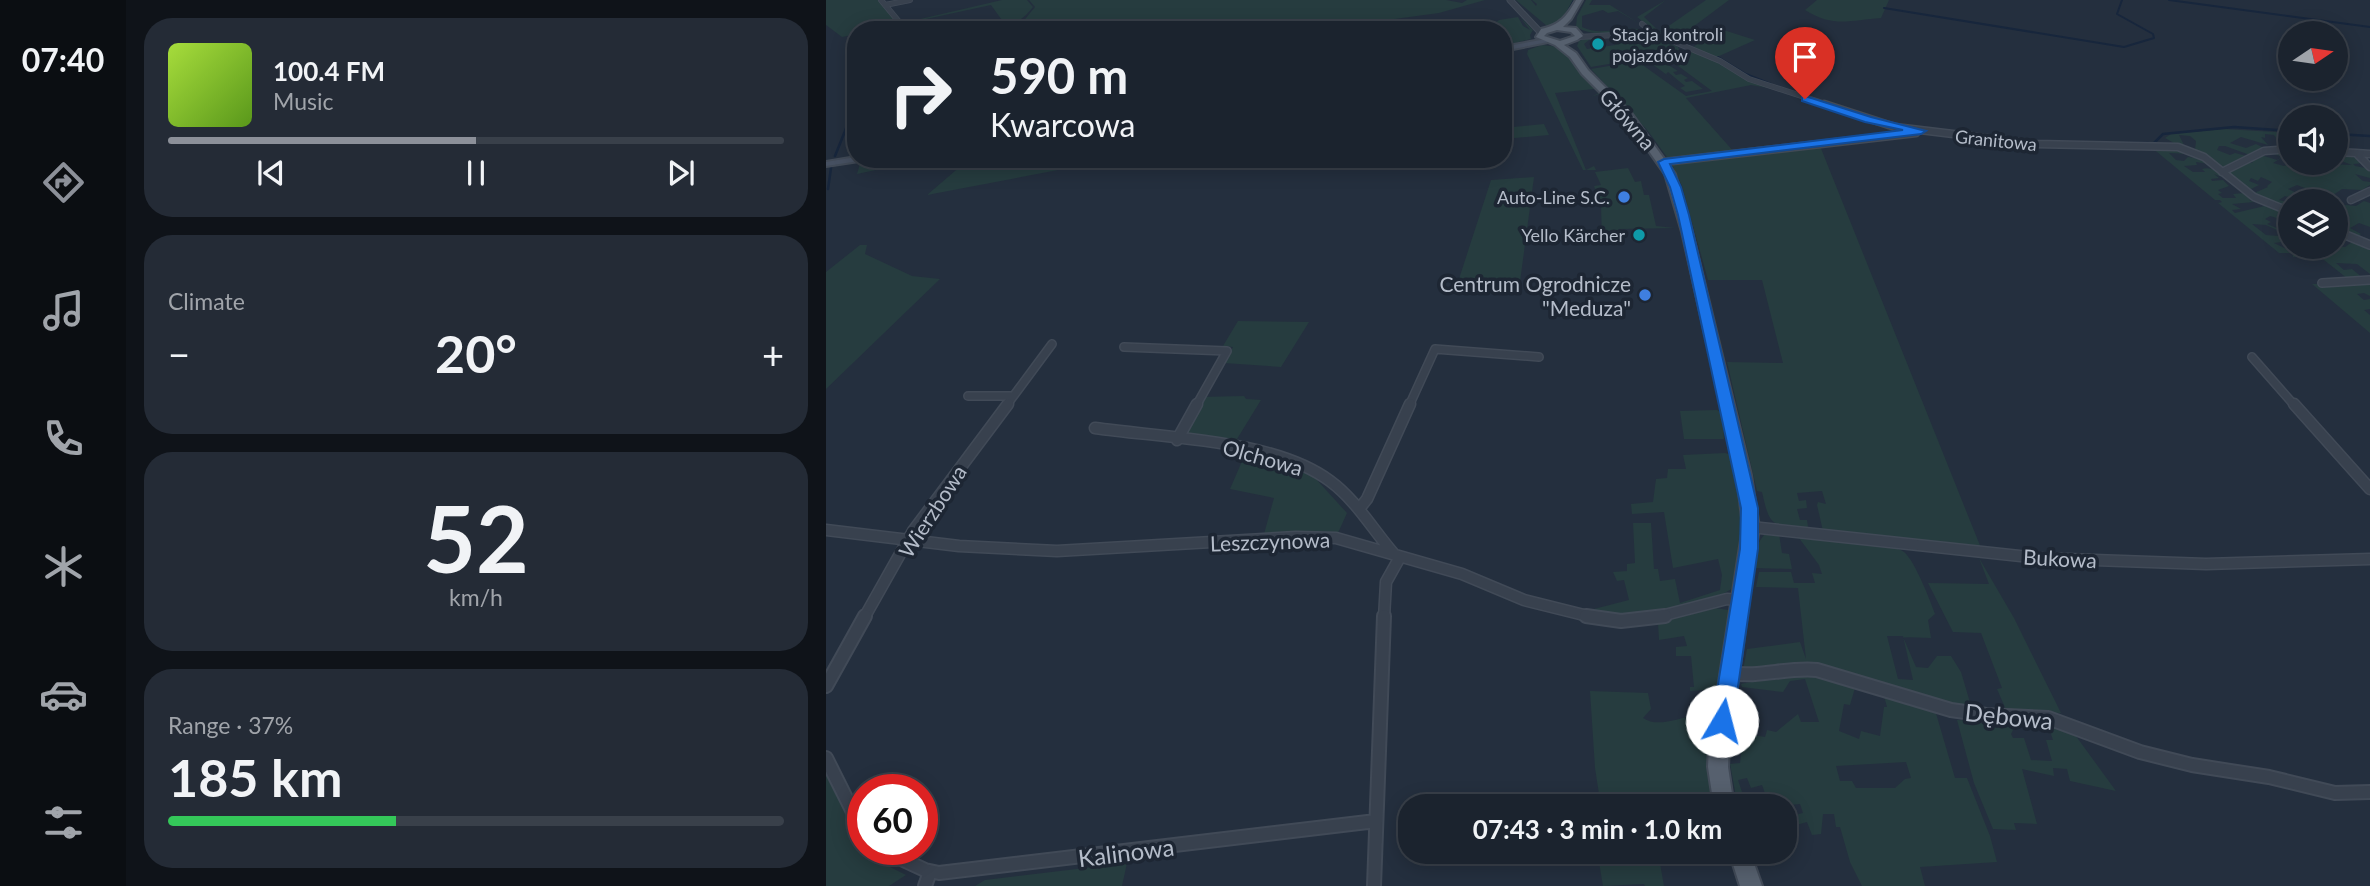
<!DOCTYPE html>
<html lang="en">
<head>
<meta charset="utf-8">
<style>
  body { margin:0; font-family:Lato,sans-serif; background:#242b36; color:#f1f3f6; height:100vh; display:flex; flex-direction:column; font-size:26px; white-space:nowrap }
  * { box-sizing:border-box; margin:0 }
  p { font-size:23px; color:#a0a4aa }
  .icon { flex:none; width:38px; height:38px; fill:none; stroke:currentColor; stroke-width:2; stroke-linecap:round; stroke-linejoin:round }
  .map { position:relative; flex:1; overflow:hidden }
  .details { display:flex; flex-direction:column; gap:18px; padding:18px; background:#0f1319; width:700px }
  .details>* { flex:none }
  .hud { position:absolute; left:21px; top:21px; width:665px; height:147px; border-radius:28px; box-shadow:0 4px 18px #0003,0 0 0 2px #39404a; background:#1b232e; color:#f1f3f6; overflow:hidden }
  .needle { width:46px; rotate:77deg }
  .buttons { position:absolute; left:1452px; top:21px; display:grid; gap:14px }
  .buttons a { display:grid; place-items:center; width:70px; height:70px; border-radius:50%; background:#1b232e; box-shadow:0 4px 18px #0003,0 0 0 2px #39404a; font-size:35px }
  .speed { position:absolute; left:21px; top:774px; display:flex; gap:14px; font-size:35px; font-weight:700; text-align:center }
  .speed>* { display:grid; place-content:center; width:91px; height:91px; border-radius:50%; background:#1b232e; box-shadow:0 4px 18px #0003,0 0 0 2px #39404a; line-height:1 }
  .speed .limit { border:10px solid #d22; background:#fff; color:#111 }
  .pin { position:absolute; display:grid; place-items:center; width:60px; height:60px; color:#fff; margin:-72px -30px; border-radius:50% 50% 50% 0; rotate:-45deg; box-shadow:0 0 7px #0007 }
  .pin .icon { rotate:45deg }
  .me { position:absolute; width:77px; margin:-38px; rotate:8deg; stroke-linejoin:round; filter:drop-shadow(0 0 5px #0008) }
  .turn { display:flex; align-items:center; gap:24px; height:147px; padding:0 28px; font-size:32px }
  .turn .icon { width:91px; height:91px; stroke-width:2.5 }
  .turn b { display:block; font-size:49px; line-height:60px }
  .big { font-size:52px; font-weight:700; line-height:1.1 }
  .details .tile { flex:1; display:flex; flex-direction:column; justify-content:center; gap:10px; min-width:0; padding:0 24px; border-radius:28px; background:#242b36 }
  .details .dial { align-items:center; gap:0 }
  .dial b { font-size:91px; line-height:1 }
  .song { display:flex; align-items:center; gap:21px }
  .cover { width:84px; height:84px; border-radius:10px; background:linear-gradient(135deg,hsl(80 70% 55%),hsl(90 70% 35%)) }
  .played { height:7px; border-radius:4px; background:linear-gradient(90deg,#8c9099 50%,#39404a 50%) }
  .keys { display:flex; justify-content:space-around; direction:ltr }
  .heat { display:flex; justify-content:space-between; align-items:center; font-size:38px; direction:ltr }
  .charge { height:10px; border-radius:5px; background:linear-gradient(90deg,#34c759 37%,#39404a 0) }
  .trip { position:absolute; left:572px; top:794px; width:399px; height:70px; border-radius:28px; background:#1b232e; box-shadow:0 4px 18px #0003,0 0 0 2px #39404a; font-weight:700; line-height:70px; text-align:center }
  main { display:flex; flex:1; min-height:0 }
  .tabs { display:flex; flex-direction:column; width:126px; justify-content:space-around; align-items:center; background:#0b0e12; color:#a0a4aa }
  .tabs .icon { width:49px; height:49px }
  .tabs .current { color:#8c9099 }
  .tabs b { font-size:32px; color:#f1f3f6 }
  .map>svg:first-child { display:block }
  .green { fill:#263c3f; fill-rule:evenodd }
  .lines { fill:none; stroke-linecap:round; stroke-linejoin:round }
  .stream-far1 { stroke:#17263c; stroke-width:2 }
  .stream { stroke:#17263c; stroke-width:2.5 }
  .minor-far4-casing { stroke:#414a57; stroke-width:6 }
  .minor-far3-casing { stroke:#414a57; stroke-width:9 }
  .minor-far2-casing { stroke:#414a57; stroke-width:10 }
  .minor-far1-casing { stroke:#414a57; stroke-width:13 }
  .minor-casing { stroke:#414a57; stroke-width:16 }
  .tertiary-casing { stroke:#414a57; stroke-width:7 }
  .secondary-casing { stroke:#414a57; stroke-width:4 }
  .primary-casing { stroke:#414a57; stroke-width:4 }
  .minor-far4 { stroke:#38414e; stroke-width:4.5 }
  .minor-far3 { stroke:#38414e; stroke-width:6 }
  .minor-far2 { stroke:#38414e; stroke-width:7 }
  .minor-far1 { stroke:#38414e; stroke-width:10 }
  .minor { stroke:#38414e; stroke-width:12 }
  .tertiary { stroke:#38414e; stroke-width:5 }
  .secondary { fill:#465061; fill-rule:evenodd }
  .primary { fill:#56606e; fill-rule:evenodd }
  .route { fill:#1a73e8; stroke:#114b97; stroke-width:2 }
  .culture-dot { fill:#0f9aa8; stroke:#1d2633; stroke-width:2.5 }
  .shop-dot { fill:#3f7fe0; stroke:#1d2633; stroke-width:2.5 }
  .labels { text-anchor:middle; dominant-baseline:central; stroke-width:7; stroke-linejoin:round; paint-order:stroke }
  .far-poi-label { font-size:18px; fill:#b4bcc9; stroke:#1d2633; text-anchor:end }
  .far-street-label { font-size:18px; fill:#b4bcc9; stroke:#1d2633 }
  .street-label { font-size:21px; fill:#b4bcc9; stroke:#1d2633 }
  .poi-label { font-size:21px; fill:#b4bcc9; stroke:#1d2633; text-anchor:end }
  .near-street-label { font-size:24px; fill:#b4bcc9; stroke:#1d2633 }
</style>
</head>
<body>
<main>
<nav class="tabs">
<b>07:40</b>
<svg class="icon current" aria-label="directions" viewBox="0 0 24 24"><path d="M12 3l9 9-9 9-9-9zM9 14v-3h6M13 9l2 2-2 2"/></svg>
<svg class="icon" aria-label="music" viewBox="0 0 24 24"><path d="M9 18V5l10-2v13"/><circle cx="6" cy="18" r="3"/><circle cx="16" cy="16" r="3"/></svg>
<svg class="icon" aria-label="phone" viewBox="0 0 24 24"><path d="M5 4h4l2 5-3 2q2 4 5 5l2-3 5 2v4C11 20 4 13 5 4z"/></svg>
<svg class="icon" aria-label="climate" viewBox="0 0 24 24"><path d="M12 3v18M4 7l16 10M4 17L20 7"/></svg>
<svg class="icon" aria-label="car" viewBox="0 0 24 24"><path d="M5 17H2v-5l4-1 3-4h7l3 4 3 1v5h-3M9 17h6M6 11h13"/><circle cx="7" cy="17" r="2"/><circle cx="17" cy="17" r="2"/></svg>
<svg class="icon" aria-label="filters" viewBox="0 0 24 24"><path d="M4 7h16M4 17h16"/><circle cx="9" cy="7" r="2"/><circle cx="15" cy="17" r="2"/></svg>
</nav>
<section class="details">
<div class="tile">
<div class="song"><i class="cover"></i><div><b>100.4 FM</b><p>Music</p></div></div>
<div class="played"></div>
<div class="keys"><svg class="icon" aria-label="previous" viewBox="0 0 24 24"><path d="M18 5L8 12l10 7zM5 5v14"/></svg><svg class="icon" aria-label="pause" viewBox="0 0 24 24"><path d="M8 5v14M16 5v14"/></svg><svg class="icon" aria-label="next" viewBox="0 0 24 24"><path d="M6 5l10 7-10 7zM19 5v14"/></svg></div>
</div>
<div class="tile"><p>Climate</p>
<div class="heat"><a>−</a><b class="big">20°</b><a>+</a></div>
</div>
<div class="tile dial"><b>52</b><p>km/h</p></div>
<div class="tile"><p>Range · 37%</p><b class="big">185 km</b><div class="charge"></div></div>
</section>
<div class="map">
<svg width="1544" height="886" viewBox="0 0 1544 886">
  <rect width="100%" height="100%" fill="#242f3e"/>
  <path class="green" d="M0,0h53l20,24 103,-24h25l6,7c-9,11 -14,16 -29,16l-13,-18 -116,25h-19v4l-14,3 -16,-12z
    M203,0h417l16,3 5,-3h18l-46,13 -126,17h-268l-6,-6h-18l14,-17z
    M690,0h15l5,6 1,-2 -5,-4h42l-13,25 -14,1z
    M760,0h6l-3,5h21l30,19 -22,-13 -10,2 -5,-3 -21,6v11c22,11 42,-4 64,4 -18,4 -54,6 -70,-4l1,-10z
    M840,0l-22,17 16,15 46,-32h23l-55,41 -21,-11 -16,-13z
    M991,0h72l-8,18c-30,2 -48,10 -76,-8z
    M692,17l5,9 7,4 -10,-13 13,13 -3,5 1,4 -28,7v-16l-12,-3 8,-7z
    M891,28l38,12 -38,17 -25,-9z
    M820,34l10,2 22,11 2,5 -89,15 -14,-21 2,-5 13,-4h22l-25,3 -5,4 3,5 28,-4 12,-10z
    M716,45l19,2 41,46 -11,4 8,-4 -5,-4 -39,4 31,77 8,-4 2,4h-13l-56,-116 1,-4z
    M867,52l24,9 52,27 -18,-3 -65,13 49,55 -66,7 -21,-29 -57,-62 66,-11 21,13 -5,1 3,3 5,-1 7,4 -4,2 2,2 6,-1 11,8 -17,3 -6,-4 5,-2 -17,-14 -2,2 16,12 -30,-22 -8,2 42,30 26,-5 -46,-34z
    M718,124l5,11 -46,4v-11z
    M1398,129l67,4v15h-8l-9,-13 -9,-1v4l-4,-1 7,8 -27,-8 -11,6 16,5 10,-4 10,5 -16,6 -25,-9h-6l-2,4 13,5 5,-2 12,3 -23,11 -29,-17 1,-9 -6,-5 -11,-1 6,12 -21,-4h10l-9,-5 6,-4z
    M994,146l163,407 -160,-22 -6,-26 1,-3 8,2 -4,-13 -25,2 2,8 7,-1 1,8 -10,1 3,11h7l1,7c-36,-1 -38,1 -46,-35l-5,-1 -30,-129 56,1 -21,-83h-54l-26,-94 -11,-23z
    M1325,147l24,2 15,5 -21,-1 7,7 8,1 4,-4 15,2 7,5 -14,-2 1,3 -13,1 9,6h12l-3,-3c9,-3 16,3 23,9l-11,-4 5,4 -8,1 1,2 11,-1 6,6 -11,4 4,3 -4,1 5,4h13l-3,-4 11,-1 9,6 -4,1 5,2 -22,2 9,5 -9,1 3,3 30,-7 26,8v8l-21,-6 -5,3 6,3 -4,2 12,5 6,-3 6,2v3l-5,3 -20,-9 -14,-1 14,11 25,2v4l-17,2 29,14h-10l-1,-4h-13l-61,-50 4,-1 -2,-2h-5z
    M1465,151v5l-5,-1 -13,8 11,3 8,-3 60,2 -16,-6v-6l21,5 7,5 -11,1 2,2 15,3v9l-15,-4 8,7 7,1v3l-8,5 -20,-1 -9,6h-6l1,2 -31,-12 -9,4 27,12h-15l-15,-5 -6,4 12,3v3l-8,2 -31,-14 16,-7 -1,-1 5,-4 -11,-5 -3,4 -7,-3 -2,3 10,4 -8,4 -9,-2 -14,-13 17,-11h8l-4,-3 12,-5 16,5 5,-3 -13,-5z
    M101,159l-4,1 -66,14 4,-14z
    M143,159h89v11l-131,25z
    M802,168l7,14 6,-1 3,14h5l7,31 19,2 -56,1 -2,2v12h-15l-1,-38 -7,-19 7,-1 -6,-13z
    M708,177l-14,105h-62l33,-102z
    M1538,201l6,2v24l-11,-4 -9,5 11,6 -3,2 -22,-7v-8l7,-5 -7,-3v-9l20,2z
    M1529,240l3,4 12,3v27l-13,-10 -21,-1 8,7 8,-1 12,10h-16l-29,-23 9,-6 -6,-3h23z
    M34,245h7l-2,9 47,22 28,3 -114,110v-117z
    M1544,283v13l-6,-3 -7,1 7,6 6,-1v10l-6,1 6,5v18l-58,-49z
    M412,321l71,1 -28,45 -57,-4 9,-16 -10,-1z
    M418,396l2,3 15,1 -24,39 83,31 -4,9 31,34 -9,20 -74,1 10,-36 -44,-9 16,-37 -73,-9 26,-46z
    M891,410l5,3 2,26h-40l-4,-28z
    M899,453l9,3 11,70 -10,60c-30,25 -101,31 -139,27l-2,-4 35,-9 -5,-20 -7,1 -4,-9 14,-1v-7l8,-1 -2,-40h18l3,46h4l2,12 15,-2 5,24 40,-13 2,-15 -4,-16 -45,9 -9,-56 -32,2 -1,-10 22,-2 3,-23 11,-1 1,-9h18l-3,-14z
    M953,534l3,19 7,1 3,15 -37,-1 4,-26 5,-7z
    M973,538c17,1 92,3 105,14 11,9 26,48 31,62l-7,6 3,18 -28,-1 13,30 12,1 9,-12h14l10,16 11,37 -166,-44 -63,5 4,-21 53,-7 6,17 -8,-71 -42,-1 3,-15h32l3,11h21l-3,-10 10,1 -3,-9zM1061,636h16l10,44 -15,-1z
    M1153,558l35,60 47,95 -54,-1 -10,-23 5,-1 -21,-55 -28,-1 -25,-49 61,1z
    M889,608l13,2 1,2 -12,77 -27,2v-4h4l-3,-31h-15v-9l11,-1 -3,-10 -25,4 -1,-17z
    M977,671l52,17 -5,17 -6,-1 -5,27 20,8 2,-8 19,5 4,-29h3l-3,-11 51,14 20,68h12l23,58 7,26 -77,5 5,19h-63l-12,-24 -10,-35h-4l-2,-13h-11l-2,20 -9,1 -5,-13 -22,6v-11l18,-4 -3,-9 -30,3 -8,-22 -11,3 -4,-10 -9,2 7,21 -8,1 -7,-38 10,-1 4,-37 10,2 -1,7 12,2 2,-7 9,2 22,-18 3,8h18l-14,-43 -15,2 -7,11 -41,-5 -1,-3zM1080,762l5,16 -6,1 -10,9h-39l-4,-7h-12l-4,-15z
    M764,691l58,2 3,16 -8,9c15,10 34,0 51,-2l9,5 4,-24 5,3 -4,75 6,32h-113l-6,-39z
    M1131,720l68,3 -10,3 -4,8 2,4h11l7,22 21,1 -6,-21h7l-5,-15 25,7 43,59 -46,-10 -3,-12 -14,-1 1,8 -32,-7 15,55 -23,-1 2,7 -23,-1 -19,-46z
    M0,763l36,90 44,22 -17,11h-63z
    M832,852l6,34h-19l-1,-2 -41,2 -4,-24z
    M301,863l-5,23h-147l10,-6z"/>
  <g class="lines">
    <path class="stream-far1" d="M1343,0l201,27
      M1058,8l240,39 30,-9 -1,-4 -36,-20 5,-14
      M739,16l9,-16
      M892,57l28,17 25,10"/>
    <path class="stream" d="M1510,134l34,2
      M1299,143h23
      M1328,143l9,-9 71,-7 57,4
      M9,156l18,-45
      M2,189l3,-21"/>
    <g class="minor-far4-casing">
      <path id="minor-far4" d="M55,0l19,23
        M59,5l25,-5
        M816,24l11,9
        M752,37l75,-4 67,28 29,18 80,26"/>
    </g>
    <g class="minor-far3-casing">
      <path id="minor-far3" d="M998,104l71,23 141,17 142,3 26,10 50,40 37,15
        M1510,152l20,1 14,14
        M1530,153l14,1
        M838,162l252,-29
        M1396,172l42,-21 27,-2
        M1525,200l19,-9
        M1510,231l17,7"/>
    </g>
    <g class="minor-far2-casing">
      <path id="minor-far2" d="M1522,236l22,9
        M1496,283l48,-3
        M298,347l103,4 -31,55
        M1426,357l43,49
        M142,396h44
        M180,406l46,-62
        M583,406l26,-57 104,8"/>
    </g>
    <g class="minor-far1-casing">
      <path id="minor-far1" d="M1468,404l76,85
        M269,428c69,10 179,11 235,53 26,19 43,49 64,73
        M351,440l20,-36
        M533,509l8,-10 43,-95
        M925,527l287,31 168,6 164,-5
        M0,530l133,16 98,5 239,-14 40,1 126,36 62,26 72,18
        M38,618l49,-87 95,-127
        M558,618l2,-36 14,-25
        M827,618l74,-19 14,1"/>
    </g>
    <g class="minor-casing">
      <path id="minor" d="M760,616l35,5 44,-5
        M903,673c30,5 58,-6 88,-3l134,40 35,5 62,3 92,34 52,13 77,12 66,16 35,-1
        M0,686l39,-70
        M0,758l37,74
        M54,849l45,21 14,3 437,-52
        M99,886l5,-14
        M548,886l10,-270"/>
    </g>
    <g class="tertiary-casing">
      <path id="tertiary" d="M684,0l31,33"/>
    </g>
    <g class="secondary-casing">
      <path id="secondary" d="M720,39l2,1v2l-45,9v-4z
        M30,157v2h4l-1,2 -33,5v-4z"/>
    </g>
    <g class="primary-casing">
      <path id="primary" d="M750,0h6l-11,19 -8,8 13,1 7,8 -6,4 -13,5 12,8 12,17 43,43 44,61 17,58 59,243 8,52 -30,219 -1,21 6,40h-20l-6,-40 1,-21 34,-219 -6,-52 -55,-243 -17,-58 -40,-57 -43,-43 -12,-17 -15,-12 -19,-8 5,-8c19,-4 26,-13 35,-29zM731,30l14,2 4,4 -15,5 -16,-5 3,-3z
        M903,852h21l12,34h-22z"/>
    </g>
    <use href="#minor-far4" class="minor-far4"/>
    <use href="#minor-far3" class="minor-far3"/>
    <use href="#minor-far2" class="minor-far2"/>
    <use href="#minor-far1" class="minor-far1"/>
    <use href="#minor" class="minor"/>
    <use href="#tertiary" class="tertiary"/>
    <use href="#secondary" class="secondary"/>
    <use href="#primary" class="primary"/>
  </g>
  <path class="route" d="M979,96l66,21 55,14 -5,3 -251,30 11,23 8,28 69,293v41l-25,172 -3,7 -8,3 -7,-3 -3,-7 28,-172 1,-41 -63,-293 -8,-28 -12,-25 6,-3 239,-29 -38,-8 -63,-21v-4z"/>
  <g class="culture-dot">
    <circle cx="772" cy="44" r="7"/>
    <circle cx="813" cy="235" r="7"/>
  </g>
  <g class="shop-dot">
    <circle cx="798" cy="197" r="7"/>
    <circle cx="819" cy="295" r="7"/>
  </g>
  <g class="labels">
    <g class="far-poi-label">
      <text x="786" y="34" text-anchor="start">Stacja kontroli<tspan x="786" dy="21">pojazdów</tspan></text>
      <text x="784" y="197">Auto-Line S.C.</text>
      <text x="799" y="235">Yello Kärcher</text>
    </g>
    <g class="far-street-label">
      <text transform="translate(1170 140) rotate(6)">Granitowa</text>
    </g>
    <g class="street-label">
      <text transform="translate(802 119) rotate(49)">Główna</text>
      <text transform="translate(437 457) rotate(16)">Olchowa</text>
      <text transform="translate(106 511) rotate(-57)">Wierzbowa</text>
      <text transform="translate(444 541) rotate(-2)">Leszczynowa</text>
      <text transform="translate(1234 558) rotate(3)">Bukowa</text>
    </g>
    <g class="poi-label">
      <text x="805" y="283">Centrum Ogrodnicze<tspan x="805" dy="24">"Meduza"</tspan></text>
    </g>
    <g class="near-street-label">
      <text transform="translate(1183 716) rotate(6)">Dębowa</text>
      <text transform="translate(300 852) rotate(-7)">Kalinowa</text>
    </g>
  </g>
</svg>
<div class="buttons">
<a><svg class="needle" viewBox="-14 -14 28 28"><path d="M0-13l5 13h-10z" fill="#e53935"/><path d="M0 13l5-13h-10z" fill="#a0a4aa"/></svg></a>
<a><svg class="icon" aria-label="sound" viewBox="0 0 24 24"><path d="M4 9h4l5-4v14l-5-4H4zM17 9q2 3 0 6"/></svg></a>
<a><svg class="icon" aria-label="layers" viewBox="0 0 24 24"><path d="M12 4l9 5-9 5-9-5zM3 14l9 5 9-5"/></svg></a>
</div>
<div class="speed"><div class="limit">60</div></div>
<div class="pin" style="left:979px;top:99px;background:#d93025"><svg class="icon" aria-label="arrive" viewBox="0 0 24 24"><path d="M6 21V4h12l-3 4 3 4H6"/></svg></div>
<svg class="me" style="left:896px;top:721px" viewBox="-20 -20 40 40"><circle r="19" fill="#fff"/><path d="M0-13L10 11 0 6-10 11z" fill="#1a73e8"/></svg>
<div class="trip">07:43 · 3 min · 1.0 km</div>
<div class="hud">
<div class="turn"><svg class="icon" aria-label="right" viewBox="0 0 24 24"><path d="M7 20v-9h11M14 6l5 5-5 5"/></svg><div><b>590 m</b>Kwarcowa</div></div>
</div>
</div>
</main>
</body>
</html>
